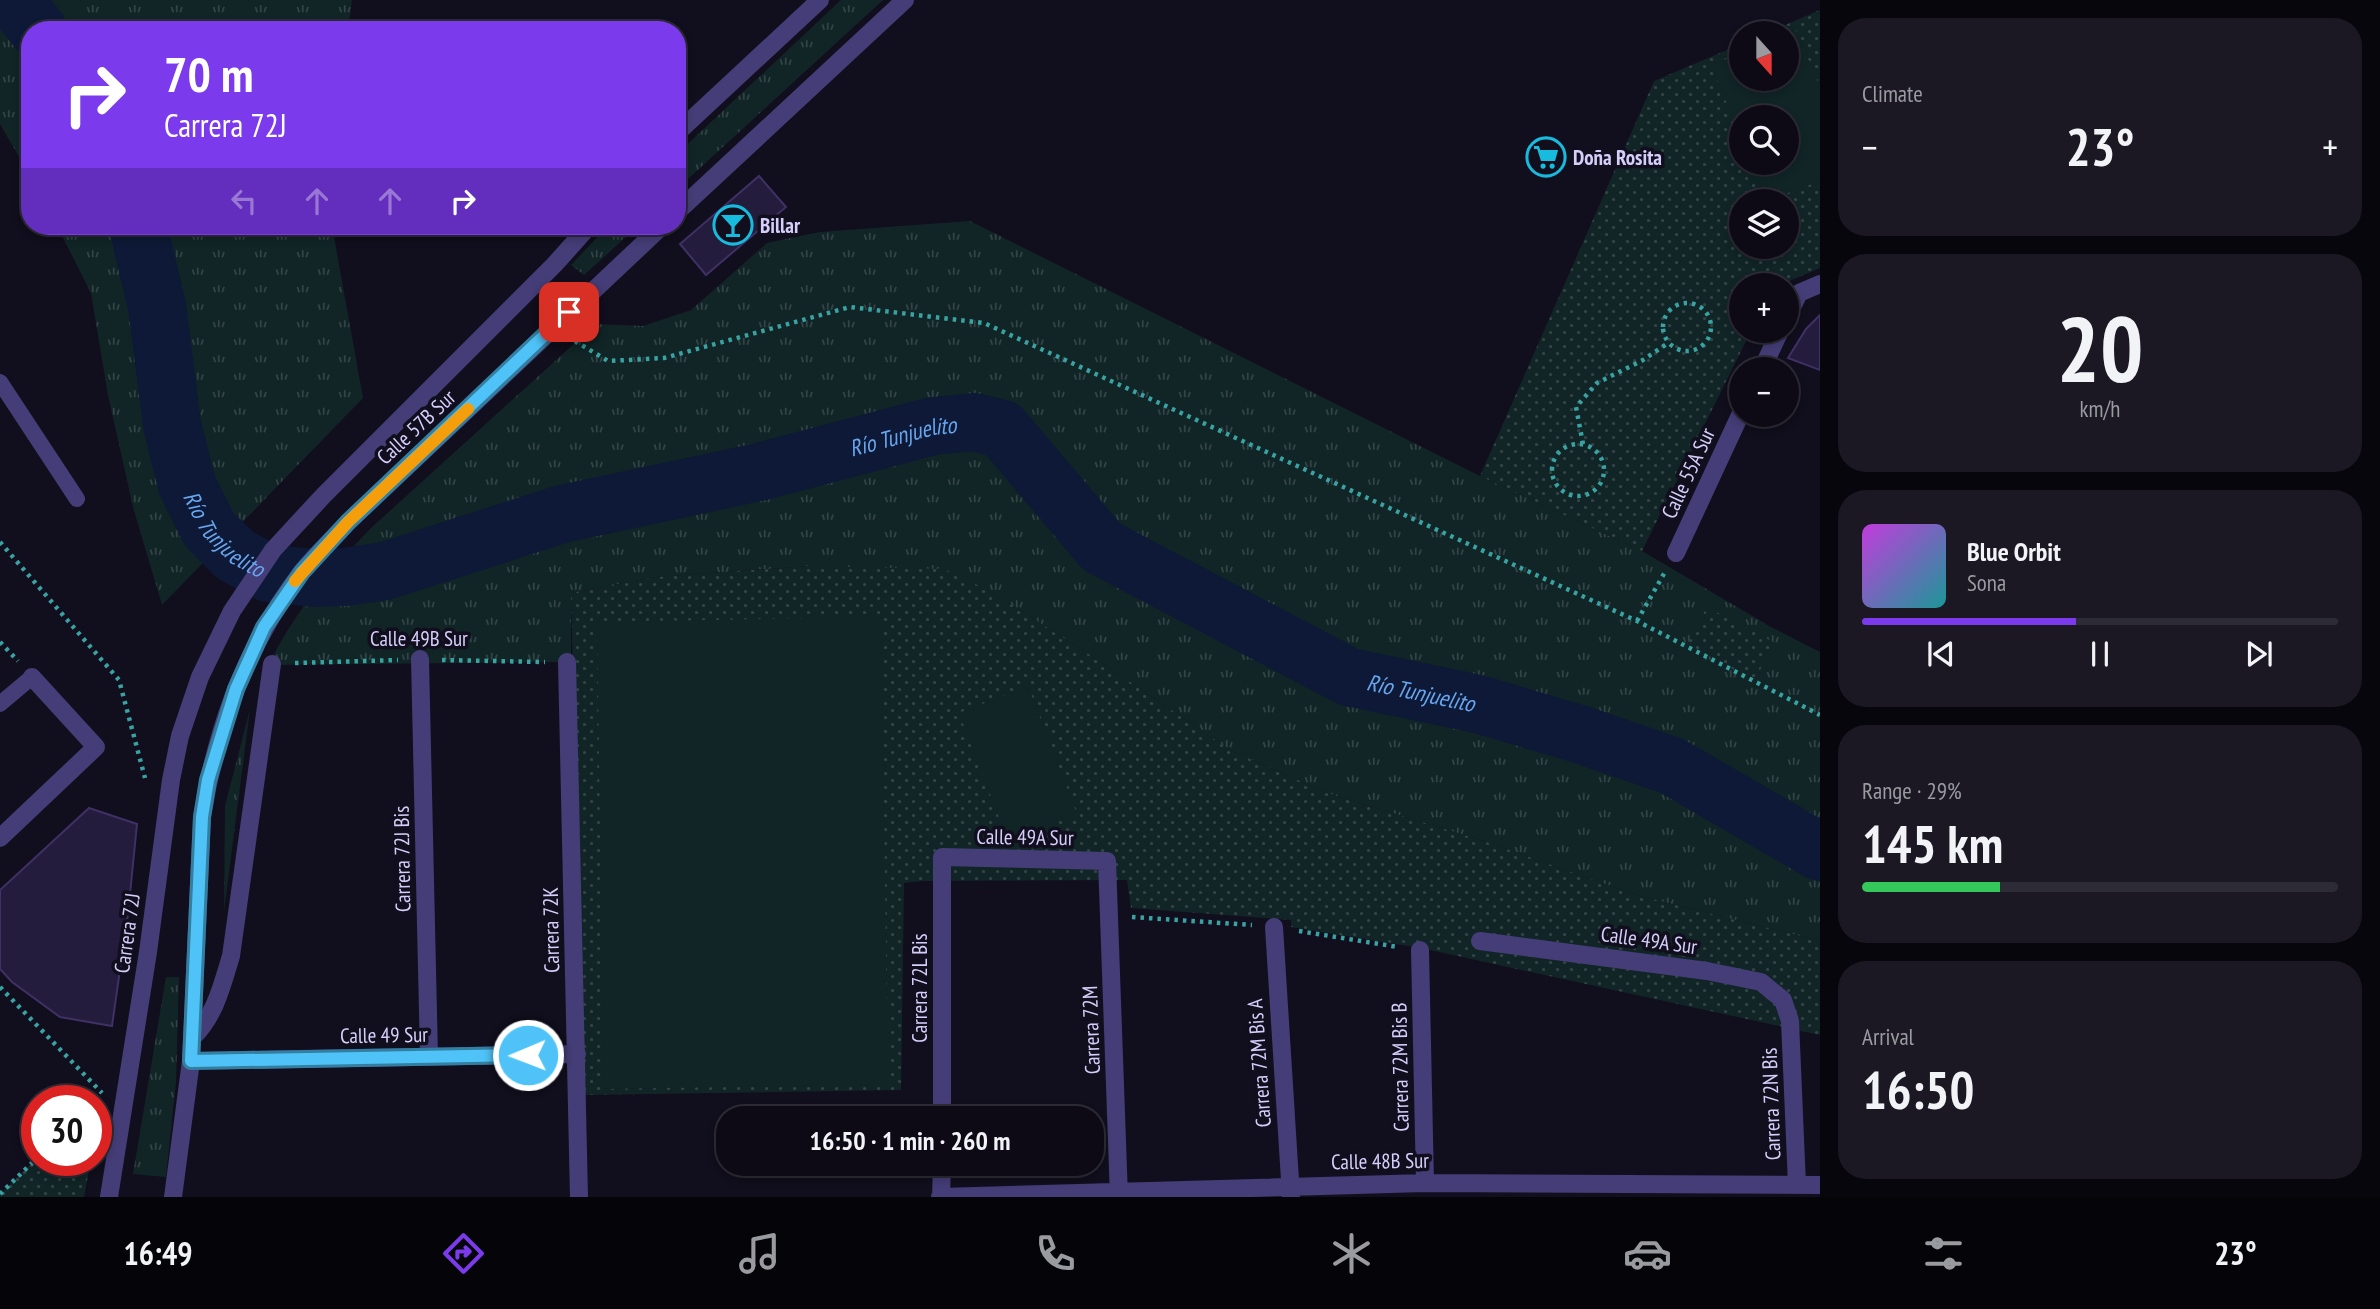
<!DOCTYPE html>
<html lang="en">
<head>
<meta charset="utf-8">
<style>
  body { margin:0; font-family:"PT Sans Narrow",sans-serif; background:#1b1823; color:#f1f3f6; height:100vh; display:flex; flex-direction:column; font-size:26px; white-space:nowrap }
  * { box-sizing:border-box; margin:0 }
  p { font-size:23px; color:#9a9aa1 }
  .icon { flex:none; width:38px; height:38px; fill:none; stroke:currentColor; stroke-width:2; stroke-linecap:round; stroke-linejoin:round }
  .map { position:relative; flex:1; overflow:hidden }
  .side { display:flex; flex-direction:column; gap:18px; padding:18px; background:#07060c; width:560px }
  .side>* { flex:none }
  .guide { position:absolute; left:21px; top:21px; width:665px; height:214px; border-radius:28px; box-shadow:0 4px 10px #0003,0 0 0 2px #2d2b35; background:#7c3aed; color:#fff; overflow:hidden }
  .needle { width:46px; rotate:159deg }
  .buttons { position:absolute; left:1729px; top:21px; display:grid; gap:14px }
  .buttons a { display:grid; place-items:center; width:70px; height:70px; border-radius:50%; background:#0d0a16; box-shadow:0 4px 10px #0003,0 0 0 2px #2d2b35; font-size:35px }
  .speed { position:absolute; left:21px; top:1085px; display:flex; gap:14px; font-size:35px; font-weight:700; text-align:center }
  .speed>* { display:grid; place-content:center; width:91px; height:91px; border-radius:50%; background:#0d0a16; box-shadow:0 4px 10px #0003,0 0 0 2px #2d2b35; line-height:1 }
  .speed .limit { border:10px solid #d22; background:#fff; color:#111 }
  .pin { position:absolute; display:grid; place-items:center; width:60px; height:60px; color:#fff; margin:-30px; border-radius:14px; box-shadow:0 4px 10px #0006 }
  .me { position:absolute; width:77px; margin:-38px; rotate:269deg; stroke-linejoin:round; filter:drop-shadow(0 0 5px #0008) }
  .turn { display:flex; align-items:center; gap:24px; height:147px; padding:0 28px; font-size:32px }
  .turn .icon { width:91px; height:91px; stroke-width:2.5 }
  .turn b { display:block; font-size:49px; line-height:60px }
  .lanes { display:flex; align-items:center; height:66px; padding:0 28px; background:#0003; justify-content:center; gap:35px; direction:ltr }
  .lanes .off { opacity:.35 }
  .big { font-size:52px; font-weight:700; line-height:1.1 }
  .side .tile { flex:1; display:flex; flex-direction:column; justify-content:center; gap:10px; min-width:0; padding:0 24px; border-radius:28px; background:#1b1823 }
  .side .dial { align-items:center; gap:0 }
  .dial b { font-size:91px; line-height:1 }
  .song { display:flex; align-items:center; gap:21px }
  .cover { width:84px; height:84px; border-radius:10px; background:linear-gradient(135deg,hsl(290 70% 55%),hsl(180 70% 35%)) }
  .played { height:7px; border-radius:4px; background:linear-gradient(90deg,#7c3aed 45%,#2d2b35 45%) }
  .keys { display:flex; justify-content:space-around; direction:ltr }
  .heat { display:flex; justify-content:space-between; align-items:center; font-size:38px; direction:ltr }
  .charge { height:10px; border-radius:5px; background:linear-gradient(90deg,#34c759 29%,#2d2b35 0) }
  .trip { position:absolute; left:716px; top:1106px; width:388px; height:70px; border-radius:28px; background:#0d0a16; box-shadow:0 4px 10px #0003,0 0 0 2px #2d2b35; font-weight:700; line-height:70px; text-align:center }
  .dock { display:flex; height:112px; justify-content:space-around; align-items:center; background:#050409; color:#9a9aa1 }
  .dock .icon { width:49px; height:49px }
  .dock .selected { color:#7c3aed }
  .dock b { font-size:32px; color:#f1f3f6 }
  main { display:flex; flex:1; min-height:0 }
  .map>svg:first-child { display:block }
  .grass { fill:url(#grass-tufts) }
  .park { fill:url(#park-dots); fill-rule:evenodd }
  .pitch { fill:#112526 }
  .lines { fill:none; stroke-linecap:round; stroke-linejoin:round }
  .river { stroke:#0d1936; stroke-width:58 }
  .building { fill:#241c3c; stroke:#3f3065; stroke-width:2 }
  .path { stroke:#39a2a3; stroke-width:4.5; stroke-dasharray:3.5 5; stroke-linecap:butt }
  .service { stroke:#443d77; stroke-width:16 }
  .minor { stroke:#443d77; stroke-width:18 }
  .tertiary { stroke:#443d77; stroke-width:18 }
  .route-casing { stroke:#337fa1; stroke-width:18 }
  .route { stroke:#4fc3f7; stroke-width:12 }
  .slow { stroke:#f59e0b; stroke-width:12 }
  .labels { text-anchor:middle; dominant-baseline:central; stroke-width:7; stroke-linejoin:round; paint-order:stroke }
  .poi-label { font-size:21px; font-weight:bold; fill:#d6cefa; stroke:#110e1d; text-anchor:start }
  .street-label { font-size:21px; fill:#d6cefa; stroke:#110e1d }
  .water-label { font-size:23px; font-style:italic; fill:#67a6ef; stroke:#110e1d }
</style>
</head>
<body>
<main>
<div class="map">
<svg width="1820" height="1197" viewBox="0 0 1820 1197">
  <defs>
    <pattern id="grass-tufts" width="24" height="20" patternUnits="userSpaceOnUse" patternTransform="scale(1.75)"><rect width="24" height="20" fill="#112526"/><path d="M3 7l-1-3M5 7V3M7 7l1-3M15 17l-1-3M17 17v-4M19 17l1-3" fill="none" stroke="#334346"/></pattern>
    <pattern id="park-dots" width="8" height="8" patternUnits="userSpaceOnUse" patternTransform="scale(1.75)"><rect width="8" height="8" fill="#112526"/><path d="M2 2h.1M6 6h.1" fill="none" stroke="#334346" stroke-width="1.8" stroke-linecap="round"/></pattern>
  </defs>
  <rect width="100%" height="100%" fill="#110e1d"/>
  <path class="grass" d="M0,0h352l-4,30h-318v146l-30,-52z
    M841,0h42l-206,189v-35z
    M970,221l510,255 162,75 129,76 49,25v289l-184,-46 -149,-53 -160,-49 -97,-43 -129,-88 -111,-71 -179,-25 -155,11 -85,16v61l-4,8 -298,3c24,-52 63,-96 102,-137l225,-204 47,2 48,-16 76,-67 53,-11z
    M57,226h275l31,172 -201,207 -29,-98 -25,-112 -17,-102z
    M608,226h30l-54,49 -13,-10z
    M250,709l-26,202 1,-105z
    M166,977h13l-3,105 -10,95 -33,-3z"/>
  <path class="park" d="M1820,10v258l-40,17h-39v46h10l-109,220 -162,-75 174,-395 87,-37v35h46v-46h-21zM1741,117h46v46h-46zM1741,201h46v46h-46z
    M811,566l133,3 46,22 111,71 129,88 97,43 160,49 149,53 184,46v94l-399,-87 -130,-21v-7l-160,-12 -4,-28 -204,1 -19,2 -3,207 -318,5 -12,-502 85,-16z
    M1707,607l68,36 -21,38 -67,-37z
    M37,1158v2h54l-7,37h-84v-3z"/>
  <path class="pitch" d="M1796,30l24,57v94l-53,20 -16,-38h36v-46h-46v21l-30,-73 30,-12v26h46v-45z
    M881,617l7,467 -284,5 -7,-467z
    M1028,686l49,128 -69,27 -49,-128z"/>
  <g class="lines">
    <g class="river">
      <path d="M14,0l24,30"/>
      <path id="s1" d="M138,226l19,80 15,119 15,60 22,44 26,26 33,18 45,5 32,-1 40,-6 177,-57 197,-42 174,-46 41,-4 28,7 100,118 247,130 129,27 101,30 93,32 148,86"/>
    </g>
  </g>
  <path class="building" d="M759,176l27,31 -80,68 -26,-31z
    M1820,315v55l-32,-12 18,-29z
    M89,808l48,16 -9,90 -16,112 -52,-9 -48,-35 -12,-13v-79z"/>
  <g class="lines">
    <path class="path" d="M1663 327a24 24 0 1 1 48 0a24 24 0 1 1-48 0Z
      M575,341l33,20 56,-3 186,-51 134,16 653,298 183,94
      M1583,444l-7,-37 21,-24 46,-23 25,-17
      M1552 470a26 26 0 1 1 52 0a26 26 0 1 1-52 0Z
      M0,542l119,138 26,98
      M1637,621l28,-49
      M0,642l18,19
      M442,660l103,2
      M295,663l103,-3
      M1132,917l120,8
      M1299,931l99,16
      M0,987l102,106
      M0,1194l37,-36"/>
    <path class="service" d="M0,382l77,117
      M0,704l32,-27"/>
    <path class="minor" d="M1787,317l12,-24 21,-9
      M1762,369l18,-38
      M1676,553l65,-140
      M420,659l9,398
      M567,662l12,535
      M0,838l96,-91 -64,-70
      M1274,927l17,269
      M1480,941l227,30 54,11 22,18 7,21 7,164
      M1420,950l5,233
      M193,1037c22,-21 29,-52 38,-81l41,-292
      M191,1061l386,-7
      M942,1118v-261l165,4 12,336
      M940,1197l485,-14 395,2
      M941,1197l1,-33"/>
    <path class="tertiary" d="M677,133l143,-133
      M677,212l228,-212
      M109,1197l39,-245 23,-172 9,-44 20,-59 32,-66 41,-61 50,-54 232,-232 34,-38
      M173,1197l18,-136 11,-244c14,-88 45,-173 99,-244 14,-18 32,-34 47,-51l314,-296"/>
  </g>
  <g class="lines">
    <g class="route-casing">
      <path id="route" d="M528,1055l-337,6 11,-244 6,-37 28,-91 28,-62 38,-55 46,-50 221,-210"/>
    </g>
    <use href="#route" class="route"/>
    <path class="slow" d="M295,581l53,-59 120,-113"/>
  </g>
  <defs>
    <g id="supermarket-ring" transform="scale(2.0125)"><circle r="9.5" fill="#110e1d" stroke="#17bbdd" stroke-width="1.5"/><path d="M-6-5.5h2.5l.6 2H6L4.5 2H-2.5L-4.4-4H-6ZM-1.5 3.2a1.3 1.3 0 1 0 .1 0ZM3 3.2a1.3 1.3 0 1 0 .1 0Z" fill="#17bbdd"/></g>
    <g id="bar-ring" transform="scale(2.0125)"><circle r="9.5" fill="#110e1d" stroke="#17bbdd" stroke-width="1.5"/><path d="M-6-5H6L.8 .8V4.5H3.5V6h-7V4.5H-.8V.8Z" fill="#17bbdd"/></g>
  </defs>
  <g fill-rule="evenodd">
    <use href="#supermarket-ring" x="1546" y="157"/>
    <use href="#bar-ring" x="733" y="225"/>
  </g>
  <g class="labels">
    <g class="poi-label">
      <text x="1573" y="157">Doña Rosita</text>
      <text x="760" y="225">Billar</text>
    </g>
    <g class="street-label">
      <text transform="translate(416 427) rotate(-43)">Calle 57B Sur</text>
      <text transform="translate(1688 473) rotate(-65)">Calle 55A Sur</text>
      <text x="419" y="638">Calle 49B Sur</text>
      <text transform="translate(1025 837) rotate(1)">Calle 49A Sur</text>
      <text transform="translate(402 859) rotate(-91)">Carrera 72J Bis</text>
      <text transform="translate(551 930) rotate(-91)">Carrera 72K</text>
      <text transform="translate(127 933) rotate(-82)">Carrera 72J</text>
      <text transform="translate(1649 940) rotate(8)">Calle 49A Sur</text>
      <text transform="translate(919 988) rotate(-90)">Carrera 72L Bis</text>
      <text transform="translate(1091 1030) rotate(-92)">Carrera 72M</text>
      <text transform="translate(384 1035) rotate(-1)">Calle 49 Sur</text>
      <text transform="translate(1259 1063) rotate(-94)">Carrera 72M Bis A</text>
      <text transform="translate(1400 1067) rotate(-91)">Carrera 72M Bis B</text>
      <text transform="translate(1771 1104) rotate(-92)">Carrera 72N Bis</text>
      <text transform="translate(1380 1161) rotate(-1)">Calle 48B Sur</text>
    </g>
    <g class="water-label">
      <text stroke="none"><textPath href="#s1" startOffset="1041">Río Tunjuelito</textPath></text>
      <text stroke="none"><textPath href="#s1" startOffset="327">Río Tunjuelito</textPath></text>
      <text stroke="none"><textPath href="#s1" startOffset="1650">Río Tunjuelito</textPath></text>
    </g>
  </g>
</svg>
<div class="buttons">
<a><svg class="needle" viewBox="-14 -14 28 28"><path d="M0-13l5 13h-10z" fill="#e53935"/><path d="M0 13l5-13h-10z" fill="#9a9aa1"/></svg></a>
<a><svg class="icon" aria-label="search" viewBox="0 0 24 24"><circle cx="10" cy="10" r="6"/><path d="M15 15l6 6"/></svg></a>
<a><svg class="icon" aria-label="layers" viewBox="0 0 24 24"><path d="M12 4l9 5-9 5-9-5zM3 14l9 5 9-5"/></svg></a>
<a>+</a>
<a>−</a>
</div>
<div class="speed"><div class="limit">30</div></div>
<div class="pin" style="left:569px;top:312px;background:#d93025"><svg class="icon" aria-label="arrive" viewBox="0 0 24 24"><path d="M6 21V4h12l-3 4 3 4H6"/></svg></div>
<svg class="me" style="left:528px;top:1055px" viewBox="-20 -20 40 40"><circle r="17" fill="#4fc3f7" stroke="#fff" stroke-width="3"/><path d="M0-11L8 9 0 5-8 9z" fill="#fff"/></svg>
<div class="trip">16:50 · 1 min · 260 m</div>
<div class="guide">
<div class="turn"><svg class="icon" aria-label="right" viewBox="0 0 24 24"><path d="M7 20v-9h11M14 6l5 5-5 5"/></svg><div><b>70 m</b>Carrera 72J</div></div>
<div class="lanes"><svg class="icon off" aria-label="left" viewBox="0 0 24 24"><path d="M17 20v-9H6M10 6l-5 5 5 5"/></svg><svg class="icon off" aria-label="ahead" viewBox="0 0 24 24"><path d="M12 20V5M6 11l6-6 6 6"/></svg><svg class="icon off" aria-label="ahead" viewBox="0 0 24 24"><path d="M12 20V5M6 11l6-6 6 6"/></svg><svg class="icon" aria-label="right" viewBox="0 0 24 24"><path d="M7 20v-9h11M14 6l5 5-5 5"/></svg></div>
</div>
</div>
<section class="side">
<div class="tile"><p>Climate</p>
<div class="heat"><a>−</a><b class="big">23°</b><a>+</a></div>
</div>
<div class="tile dial"><b>20</b><p>km/h</p></div>
<div class="tile">
<div class="song"><i class="cover"></i><div><b>Blue Orbit</b><p>Sona</p></div></div>
<div class="played"></div>
<div class="keys"><svg class="icon" aria-label="previous" viewBox="0 0 24 24"><path d="M18 5L8 12l10 7zM5 5v14"/></svg><svg class="icon" aria-label="pause" viewBox="0 0 24 24"><path d="M8 5v14M16 5v14"/></svg><svg class="icon" aria-label="next" viewBox="0 0 24 24"><path d="M6 5l10 7-10 7zM19 5v14"/></svg></div>
</div>
<div class="tile"><p>Range · 29%</p><b class="big">145 km</b><div class="charge"></div></div>
<div class="tile"><p>Arrival</p><b class="big">16:50</b></div>
</section>
</main>
<nav class="dock">
<b>16:49</b>
<svg class="icon selected" aria-label="directions" viewBox="0 0 24 24"><path d="M12 3l9 9-9 9-9-9zM9 14v-3h6M13 9l2 2-2 2"/></svg>
<svg class="icon" aria-label="music" viewBox="0 0 24 24"><path d="M9 18V5l10-2v13"/><circle cx="6" cy="18" r="3"/><circle cx="16" cy="16" r="3"/></svg>
<svg class="icon" aria-label="phone" viewBox="0 0 24 24"><path d="M5 4h4l2 5-3 2q2 4 5 5l2-3 5 2v4C11 20 4 13 5 4z"/></svg>
<svg class="icon" aria-label="climate" viewBox="0 0 24 24"><path d="M12 3v18M4 7l16 10M4 17L20 7"/></svg>
<svg class="icon" aria-label="car" viewBox="0 0 24 24"><path d="M5 17H2v-5l4-1 3-4h7l3 4 3 1v5h-3M9 17h6M6 11h13"/><circle cx="7" cy="17" r="2"/><circle cx="17" cy="17" r="2"/></svg>
<svg class="icon" aria-label="filters" viewBox="0 0 24 24"><path d="M4 7h16M4 17h16"/><circle cx="9" cy="7" r="2"/><circle cx="15" cy="17" r="2"/></svg>
<b>23°</b>
</nav>
</body>
</html>
